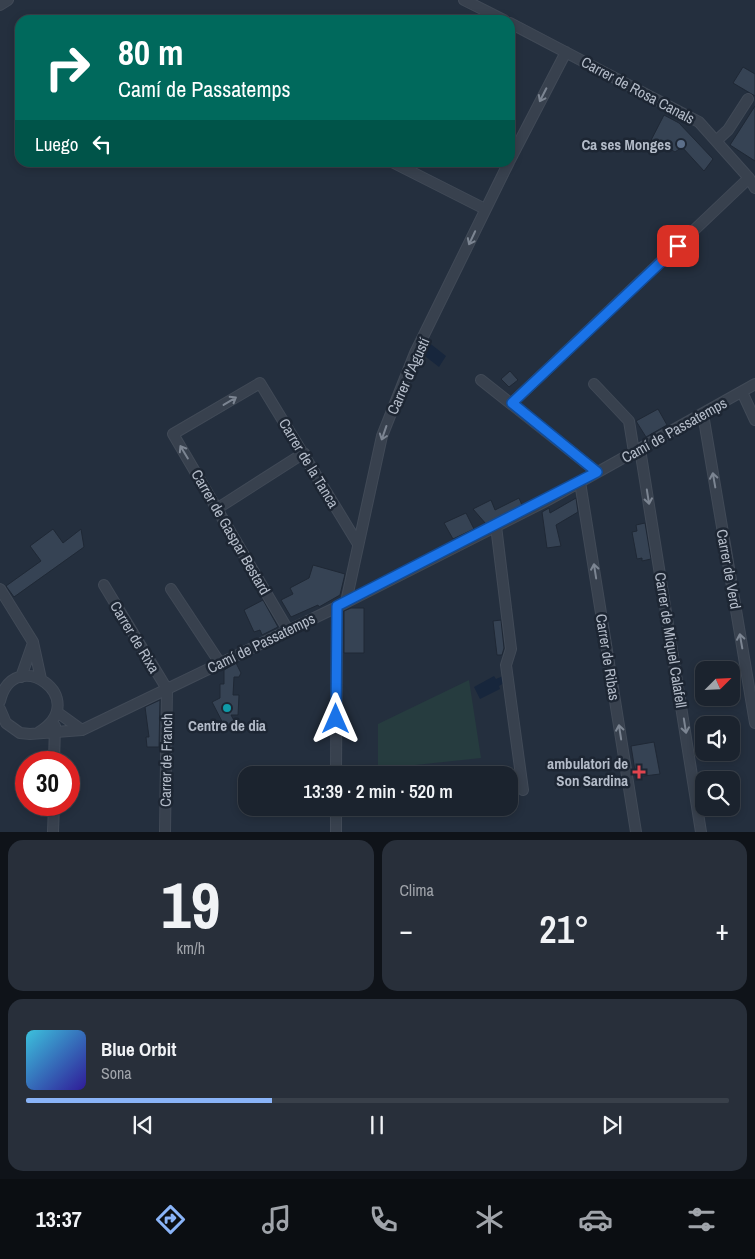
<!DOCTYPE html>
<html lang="es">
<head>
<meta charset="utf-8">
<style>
  body { margin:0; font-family:"Archivo Narrow",sans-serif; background:#282f3a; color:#f1f3f6; height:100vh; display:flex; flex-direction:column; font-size:19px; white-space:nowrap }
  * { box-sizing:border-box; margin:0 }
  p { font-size:16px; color:#a0a4aa }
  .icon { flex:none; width:28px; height:28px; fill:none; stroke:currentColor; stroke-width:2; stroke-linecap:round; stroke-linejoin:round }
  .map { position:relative; height:832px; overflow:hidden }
  .sheet { display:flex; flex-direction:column; gap:8px; padding:8px; background:#0f1319; flex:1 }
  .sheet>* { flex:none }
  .banner { position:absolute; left:15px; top:15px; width:500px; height:152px; border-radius:15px; box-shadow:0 2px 8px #0003,0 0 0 1px #39404a; background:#00695c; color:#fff; overflow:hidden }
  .needle { width:32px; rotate:66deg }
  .buttons { position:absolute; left:695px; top:661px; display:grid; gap:10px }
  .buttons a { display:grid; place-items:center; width:45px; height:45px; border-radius:10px; background:#1b232e; box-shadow:0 2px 8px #0003,0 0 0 1px #39404a; font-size:25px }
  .speed { position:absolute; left:15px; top:751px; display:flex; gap:10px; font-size:25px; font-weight:700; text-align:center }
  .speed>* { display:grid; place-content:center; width:65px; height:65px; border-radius:50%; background:#1b232e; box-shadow:0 2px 8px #0003,0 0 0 1px #39404a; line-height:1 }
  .speed .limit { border:8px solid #d22; background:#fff; color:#111 }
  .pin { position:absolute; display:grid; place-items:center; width:42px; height:42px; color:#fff; margin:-21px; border-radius:10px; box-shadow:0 2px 8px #0006 }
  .me { position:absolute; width:55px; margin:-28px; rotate:0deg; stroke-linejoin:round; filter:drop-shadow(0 0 4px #0008) }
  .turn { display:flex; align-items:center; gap:18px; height:105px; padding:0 20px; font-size:22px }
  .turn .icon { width:65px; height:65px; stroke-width:2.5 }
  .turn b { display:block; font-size:35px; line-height:42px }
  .then { display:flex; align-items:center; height:48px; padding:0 20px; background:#0003; gap:10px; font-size:19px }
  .big { font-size:38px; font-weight:600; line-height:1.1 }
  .sheet .tile { flex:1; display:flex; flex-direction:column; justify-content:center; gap:8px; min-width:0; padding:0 18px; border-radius:15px; background:#282f3a }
  .sheet .dial { align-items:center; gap:0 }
  .dial b { font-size:65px; line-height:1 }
  .song { display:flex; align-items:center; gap:15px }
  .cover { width:60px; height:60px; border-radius:8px; background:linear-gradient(135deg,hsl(190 70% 55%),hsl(250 70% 35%)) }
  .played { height:5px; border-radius:2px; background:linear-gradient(90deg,#8ab4f8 35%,#39404a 35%) }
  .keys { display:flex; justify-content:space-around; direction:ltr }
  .heat { display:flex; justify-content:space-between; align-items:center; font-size:28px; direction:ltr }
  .sheet .tiles { flex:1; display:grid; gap:8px; grid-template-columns:1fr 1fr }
  .tile:last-child { grid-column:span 2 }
  .trip { position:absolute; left:238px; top:766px; width:280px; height:50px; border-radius:15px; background:#1b232e; box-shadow:0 2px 8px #0003,0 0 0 1px #39404a; font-weight:600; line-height:50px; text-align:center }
  .tab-bar { display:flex; height:80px; justify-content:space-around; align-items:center; background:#0b0e12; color:#a0a4aa }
  .tab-bar .icon { width:35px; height:35px }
  .tab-bar .selected { color:#8ab4f8 }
  .tab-bar b { font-size:22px; color:#f1f3f6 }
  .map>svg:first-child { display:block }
  .green { fill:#263c3f }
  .water { fill:#17263c }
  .building { fill:#364354; stroke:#1f2835 }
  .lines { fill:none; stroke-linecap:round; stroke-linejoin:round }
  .street-casing { stroke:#414a57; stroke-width:12 }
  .street { stroke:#38414e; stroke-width:10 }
  .oneway { stroke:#7c8592 }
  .route-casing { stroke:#114b97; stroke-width:12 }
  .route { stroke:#1a73e8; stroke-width:9 }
  .service-dot { fill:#5c6f8a; stroke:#1d2633; stroke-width:2 }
  .culture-dot { fill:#0f9aa8; stroke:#1d2633; stroke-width:2 }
  .health-dot { fill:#e0444e; stroke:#1d2633; stroke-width:2 }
  .labels { text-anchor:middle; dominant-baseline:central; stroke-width:5; stroke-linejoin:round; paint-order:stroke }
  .street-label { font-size:15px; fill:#b4bcc9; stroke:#1d2633 }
  .poi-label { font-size:15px; font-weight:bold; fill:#b4bcc9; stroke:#1d2633; text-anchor:end }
</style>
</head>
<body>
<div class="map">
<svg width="755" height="832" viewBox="0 0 755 832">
  <rect width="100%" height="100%" fill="#242f3e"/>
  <path class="green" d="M469,680l12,78 -103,11v-45z"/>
  <path class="water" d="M427,341l19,15 -7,11 -18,-14z
    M494,676l2,3 7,-3 1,7 -5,3 1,3 -20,10 -6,-12z"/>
  <path class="building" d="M743,67l12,7v22l-22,-13z
    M755,106v55l-25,-16z
    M664,115l15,8 34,36 -9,12 -22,-24 -7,5 -16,-10 -7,11 -6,-3z
    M510,371l8,9 -9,7 -8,-8z
    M658,409l9,16 -21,12 -10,-16z
    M519,498l3,7 -36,19 -13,-15 18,-9 4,10z
    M576,498l2,14 -22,13 5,21 -14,2 -5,-36 7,-4 1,5z
    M466,513l8,16 -21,10 -9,-16z
    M645,523l6,36 -9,2v-3l-5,1 -5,-27 5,-1 -1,-6z
    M53,529l10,14 18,-14 3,18 -70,50 -8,-11 35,-25 -11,-15z
    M313,565l32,9 -5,21 -21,12 -1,-2 -27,12 -10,-17 12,-6 -3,-6 19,-10z
    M263,600l15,27 -16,8 -2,-5 -6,2 -10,-22z
    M351,608h13v45h-20v-42z
    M501,620l3,28 -2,7h-5l-4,-34z
    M236,663l5,10 -2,4h-5l-1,18h6l-1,20h-7l6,11 -10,5 -15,-29 8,-4v-14h4v-14z
    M160,700l-1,47h-12l-1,-10h3l-4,-30z
    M654,742l6,32 -24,3 -5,-31z"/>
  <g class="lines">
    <g class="street-casing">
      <path id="street" d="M464,0l40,20
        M0,5l8,-5
        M510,23l189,99 50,56 6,10
        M716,141l12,-11 20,-31
        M510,160l56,-108
        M392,162l93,47
        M481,380l116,92
        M594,384l35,37 5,31
        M742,392l13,28
        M512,403l237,-225
        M703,414l52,309
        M640,449l61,383
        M580,482l56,350
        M218,508l86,-55
        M496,526l15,123 -5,16 17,125
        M104,585l63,104 -2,143
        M0,589l33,53 8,37
        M171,589l49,74
        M346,602l36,-166 33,-83 94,-191
        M288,630l-115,-196 87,-51 98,161
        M21,677l12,-34
        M0,701c14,-58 93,-2 39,31
        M0,709l6,14 14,10 10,1 52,-4 255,-123 211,-107 207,-116
        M57,712l25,18
        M54,762l1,-36
        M336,775l1,-168
        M53,832l1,-27
        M336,832v-24"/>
    </g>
    <use href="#street" class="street"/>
  </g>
  <defs><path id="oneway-shaft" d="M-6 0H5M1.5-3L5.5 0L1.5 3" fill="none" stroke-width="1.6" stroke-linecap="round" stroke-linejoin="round" transform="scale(1.25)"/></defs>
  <g class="oneway">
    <use href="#oneway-shaft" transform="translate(543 95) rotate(117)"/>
    <use href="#oneway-shaft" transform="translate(472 238) rotate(115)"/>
    <use href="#oneway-shaft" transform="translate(230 401) rotate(-31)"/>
    <use href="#oneway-shaft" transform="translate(384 433) rotate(109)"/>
    <use href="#oneway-shaft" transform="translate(184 452) rotate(-121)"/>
    <use href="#oneway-shaft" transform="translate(714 480) rotate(-100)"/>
    <use href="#oneway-shaft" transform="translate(648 497) rotate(81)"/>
    <use href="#oneway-shaft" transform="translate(595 571) rotate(-99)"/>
    <use href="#oneway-shaft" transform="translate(741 641) rotate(-100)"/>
    <use href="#oneway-shaft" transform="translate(685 726) rotate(81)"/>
    <use href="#oneway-shaft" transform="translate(620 732) rotate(-99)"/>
  </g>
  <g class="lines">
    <g class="route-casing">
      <path id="route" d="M336,719l1,-113 260,-134 -85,-69 166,-157"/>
    </g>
    <use href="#route" class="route"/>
  </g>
  <circle class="service-dot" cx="681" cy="144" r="5"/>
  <circle class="culture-dot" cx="227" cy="708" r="5"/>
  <path class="health-dot" d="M636.5 764.5h5v5h5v5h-5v5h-5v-5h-5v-5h5z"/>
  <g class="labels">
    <g class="street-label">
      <text transform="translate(638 90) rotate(28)">Carrer de Rosa Canals</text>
      <text transform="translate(408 376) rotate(-66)">Carrer d'Agustí</text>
      <text transform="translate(674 430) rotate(-29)">Camí de Passatemps</text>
      <text transform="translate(309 463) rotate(59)">Carrer de la Tanca</text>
      <text transform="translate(231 532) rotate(60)">Carrer de Gaspar Bestard</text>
      <text transform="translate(729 569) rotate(80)">Carrer de Verd</text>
      <text transform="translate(135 637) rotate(59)">Carrer de Rixa</text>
      <text transform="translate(671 640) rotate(81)">Carrer de Miquel Calafell</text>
      <text transform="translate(261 643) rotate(-26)">Camí de Passatemps</text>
      <text transform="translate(608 657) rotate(81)">Carrer de Ribas</text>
      <text transform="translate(166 760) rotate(-89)">Carrer de Franch</text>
    </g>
    <g class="poi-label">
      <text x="671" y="144">Ca ses Monges</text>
      <text x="227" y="725" text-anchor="middle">Centre de dia</text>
      <text x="628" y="763">ambulatori de<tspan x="628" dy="17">Son Sardina</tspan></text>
    </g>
  </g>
</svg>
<div class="buttons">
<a><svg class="needle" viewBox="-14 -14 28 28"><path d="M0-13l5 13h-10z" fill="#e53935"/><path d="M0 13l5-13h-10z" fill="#a0a4aa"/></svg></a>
<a><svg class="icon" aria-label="sound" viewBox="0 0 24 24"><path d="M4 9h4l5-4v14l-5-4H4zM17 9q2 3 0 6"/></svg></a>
<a><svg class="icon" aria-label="search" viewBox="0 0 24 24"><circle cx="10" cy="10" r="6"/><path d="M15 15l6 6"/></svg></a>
</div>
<div class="speed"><div class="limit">30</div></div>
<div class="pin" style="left:678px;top:246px;background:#d93025"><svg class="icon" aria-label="arrive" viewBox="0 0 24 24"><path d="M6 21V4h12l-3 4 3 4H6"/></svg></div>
<svg class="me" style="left:336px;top:719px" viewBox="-20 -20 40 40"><path d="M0-17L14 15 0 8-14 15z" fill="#1a73e8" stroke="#fff" stroke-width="4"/></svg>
<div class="trip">13:39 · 2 min · 520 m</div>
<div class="banner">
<div class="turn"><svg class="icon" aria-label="right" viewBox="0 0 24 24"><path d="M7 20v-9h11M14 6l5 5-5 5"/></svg><div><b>80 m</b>Camí de Passatemps</div></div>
<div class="then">Luego<svg class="icon" aria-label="left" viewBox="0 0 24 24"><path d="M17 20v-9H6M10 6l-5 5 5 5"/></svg></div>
</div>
</div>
<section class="sheet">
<div class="tiles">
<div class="tile dial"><b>19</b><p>km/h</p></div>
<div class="tile"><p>Clima</p>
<div class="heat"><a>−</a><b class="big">21°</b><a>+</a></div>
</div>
<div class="tile">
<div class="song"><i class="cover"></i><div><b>Blue Orbit</b><p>Sona</p></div></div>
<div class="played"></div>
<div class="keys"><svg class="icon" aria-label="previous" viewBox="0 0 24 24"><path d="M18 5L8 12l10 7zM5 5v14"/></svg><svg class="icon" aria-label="pause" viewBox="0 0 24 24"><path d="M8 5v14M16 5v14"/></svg><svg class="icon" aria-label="next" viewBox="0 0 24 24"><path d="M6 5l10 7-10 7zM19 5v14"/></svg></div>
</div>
</div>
</section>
<nav class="tab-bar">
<b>13:37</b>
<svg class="icon selected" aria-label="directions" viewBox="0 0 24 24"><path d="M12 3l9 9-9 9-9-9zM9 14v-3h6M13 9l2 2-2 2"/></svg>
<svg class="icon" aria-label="music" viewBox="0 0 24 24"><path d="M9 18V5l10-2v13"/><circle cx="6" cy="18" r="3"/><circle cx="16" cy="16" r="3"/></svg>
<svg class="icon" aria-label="phone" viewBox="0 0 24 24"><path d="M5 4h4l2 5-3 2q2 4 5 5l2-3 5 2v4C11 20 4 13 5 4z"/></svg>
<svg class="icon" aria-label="climate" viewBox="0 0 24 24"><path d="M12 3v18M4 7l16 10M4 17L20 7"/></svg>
<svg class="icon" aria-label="car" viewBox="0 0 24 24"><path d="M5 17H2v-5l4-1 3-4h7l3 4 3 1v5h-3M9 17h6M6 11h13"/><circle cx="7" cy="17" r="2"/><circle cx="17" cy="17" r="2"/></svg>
<svg class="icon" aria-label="filters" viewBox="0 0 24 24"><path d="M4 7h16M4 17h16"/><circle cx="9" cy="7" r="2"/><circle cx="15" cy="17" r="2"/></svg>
</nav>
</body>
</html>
